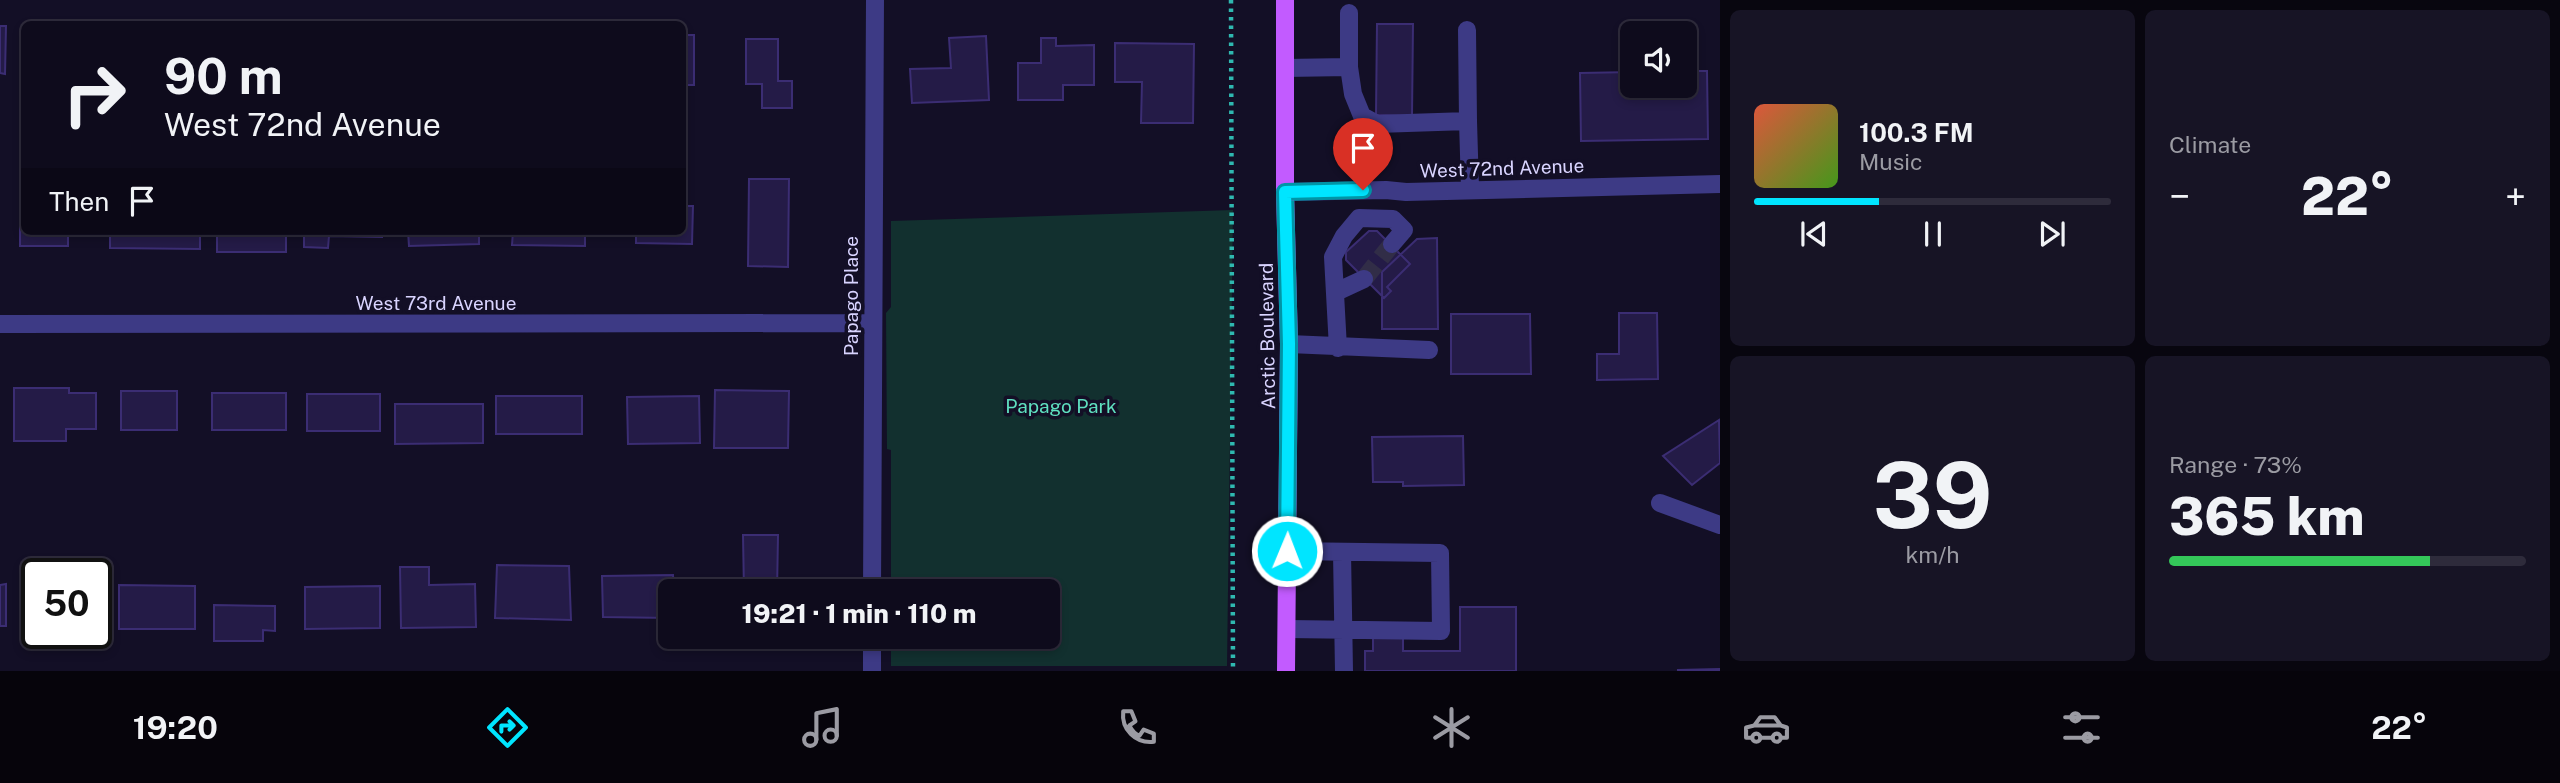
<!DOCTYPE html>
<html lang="en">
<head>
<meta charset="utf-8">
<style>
  body { margin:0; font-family:"Public Sans",sans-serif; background:#171425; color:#f1f3f6; height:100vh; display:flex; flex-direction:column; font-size:26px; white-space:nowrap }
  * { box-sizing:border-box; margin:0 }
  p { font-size:23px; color:#9b9ba3 }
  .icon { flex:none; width:38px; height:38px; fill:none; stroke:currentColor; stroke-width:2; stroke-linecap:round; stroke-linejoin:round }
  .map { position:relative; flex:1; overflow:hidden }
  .details { display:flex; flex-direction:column; gap:10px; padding:10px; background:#08060f; width:840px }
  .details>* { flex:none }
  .top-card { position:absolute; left:21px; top:21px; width:665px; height:214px; border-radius:10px; box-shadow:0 4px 10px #0003,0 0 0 2px #2e2b3b; background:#0e0b1c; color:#f1f3f6; overflow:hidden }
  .fabs { position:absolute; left:1620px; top:21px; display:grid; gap:14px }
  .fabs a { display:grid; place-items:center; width:77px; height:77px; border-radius:10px; background:#0e0b1c; box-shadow:0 4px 10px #0003,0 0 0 2px #2e2b3b; font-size:35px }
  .speed { position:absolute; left:21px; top:558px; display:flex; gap:14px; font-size:35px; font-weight:700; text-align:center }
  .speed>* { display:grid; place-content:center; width:91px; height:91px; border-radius:50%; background:#0e0b1c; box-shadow:0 4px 10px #0003,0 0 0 2px #2e2b3b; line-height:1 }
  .speed .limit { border:4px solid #111; border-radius:10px; background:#fff; color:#111 }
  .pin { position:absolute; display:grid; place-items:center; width:60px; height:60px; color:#fff; margin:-72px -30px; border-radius:50% 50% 50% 0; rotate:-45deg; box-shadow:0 0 7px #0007 }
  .pin .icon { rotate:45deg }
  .me { position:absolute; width:77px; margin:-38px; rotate:1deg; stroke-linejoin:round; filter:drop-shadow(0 0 5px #0008) }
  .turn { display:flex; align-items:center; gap:24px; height:147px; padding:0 28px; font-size:32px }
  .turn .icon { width:91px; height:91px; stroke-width:2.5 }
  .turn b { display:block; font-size:49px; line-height:60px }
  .then { display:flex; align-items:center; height:66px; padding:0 28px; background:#0003; gap:14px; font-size:26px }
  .big { font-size:52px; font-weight:800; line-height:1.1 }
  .details .widget { flex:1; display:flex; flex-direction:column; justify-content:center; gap:10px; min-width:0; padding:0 24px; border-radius:10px; background:#171425 }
  .details .dial { align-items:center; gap:0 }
  .dial b { font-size:91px; line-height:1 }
  .song { display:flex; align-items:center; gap:21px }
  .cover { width:84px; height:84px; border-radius:10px; background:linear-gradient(135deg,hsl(10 70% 55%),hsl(100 70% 35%)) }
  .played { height:7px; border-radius:4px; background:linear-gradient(90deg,#00e5ff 35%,#2e2b3b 35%) }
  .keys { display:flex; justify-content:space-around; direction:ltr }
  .heat { display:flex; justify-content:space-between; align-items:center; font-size:38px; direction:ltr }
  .charge { height:10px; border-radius:5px; background:linear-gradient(90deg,#34c759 73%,#2e2b3b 0) }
  .details .tiles { flex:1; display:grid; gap:10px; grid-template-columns:repeat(2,1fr) }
  .trip { position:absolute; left:658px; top:579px; width:402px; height:70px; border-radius:10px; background:#0e0b1c; box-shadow:0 4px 10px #0003,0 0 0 2px #2e2b3b; font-weight:800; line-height:70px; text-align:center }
  .tab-bar { display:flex; height:112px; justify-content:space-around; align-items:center; background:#06040b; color:#9b9ba3 }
  .tab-bar .icon { width:49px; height:49px }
  .tab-bar .on { color:#00e5ff }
  .tab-bar b { font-size:32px; color:#f1f3f6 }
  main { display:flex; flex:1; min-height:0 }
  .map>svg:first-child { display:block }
  .green { fill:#12302f }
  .building { fill:#241b47; stroke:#3b2d73; stroke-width:2 }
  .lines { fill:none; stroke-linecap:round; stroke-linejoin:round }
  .minor-tunnel { stroke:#312d47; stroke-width:18; stroke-dasharray:18 9; stroke-linecap:butt }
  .path { stroke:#2fb8b0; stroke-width:4.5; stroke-dasharray:3.5 5; stroke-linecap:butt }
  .minor { stroke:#3d3a85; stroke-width:18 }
  .major { stroke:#c25bff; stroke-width:18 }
  .route-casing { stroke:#0095a6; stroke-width:18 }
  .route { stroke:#00e5ff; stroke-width:12 }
  .labels { text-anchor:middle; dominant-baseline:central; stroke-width:7; stroke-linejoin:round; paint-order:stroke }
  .street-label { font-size:19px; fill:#d9d4ff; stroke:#130f26 }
  .park-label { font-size:19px; fill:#5fe0c0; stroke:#130f26 }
</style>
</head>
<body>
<main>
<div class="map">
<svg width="1720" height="671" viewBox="0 0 1720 671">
  <rect width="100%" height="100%" fill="#130f26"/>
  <path class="green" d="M1233,210l-6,456h-336v-29h157v-45l-157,-1v-141l-4,-1 -1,-136 5,-6v-86z"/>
  <path class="building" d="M1377,24h36l-1,92 -36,-1z
    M0,26h6l-1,48 -5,-1z
    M682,35h12v50h-12z
    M986,36l3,64 -77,3 -2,-34 41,-1 -2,-30z
    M1041,38h15v8l38,-1v40h-31v15h-45v-37h23z
    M746,39h32v42h14v27h-30v-24h-16z
    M1115,43l79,1 -1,79h-52l1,-41h-27z
    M21,49h3v39h-3z
    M1685,71h22l1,68 -127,2 -1,-68 53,-1v14h52z
    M749,179h40l-1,88 -40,-1z
    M682,206h11l-1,38 -56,-1v-12h46z
    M20,212h4v19h44v15h-48z
    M110,231h90v18l-90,-1z
    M217,231h69v21h-69z
    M304,231h78v6l-53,-1 -1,12 -24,-1z
    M408,231h71v13l-70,2z
    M513,231h72v15l-73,-1z
    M1369,231h8l33,33 -23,23 4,4 -7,7 -38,-38v-8z
    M1437,238l1,91h-56v-57l35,-33z
    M1619,313h38l1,66 -61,1v-26h22z
    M1451,314h79l1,60h-80z
    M14,388h55v5h27v36h-30v12h-52z
    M715,390l74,1 -1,57h-74z
    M121,391h56v39h-56z
    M212,393h74v37h-74z
    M307,394h73v37h-73z
    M496,396h86v38h-86z
    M699,396l1,47 -72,1 -1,-47z
    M395,404h88v39l-88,1z
    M1719,420l1,43 -28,22 -29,-29z
    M1463,436l1,49 -61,1v-4h-30l-1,-45z
    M743,535h35l-1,57h-33z
    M497,565l72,1 2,54 -76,-2z
    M400,567h29v18l46,-1 1,43 -75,1z
    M673,575l1,17h-4v26l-67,-1 -1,-41z
    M6,584v42h-6v-41z
    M119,585l76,1v43h-76z
    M380,586v42l-75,1v-42z
    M214,605l61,1v25l-12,-1v11h-49z
    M1460,607h56v64h-151v-20h8v-13h30v13h57z
    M1720,669v2l-43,-1z"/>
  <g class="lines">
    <path class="minor-tunnel" d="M1364,279l28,-35"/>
    <path class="path" d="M1231,0l2,671"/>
    <path class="minor" d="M1349,67l4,27 9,22 15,8 91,-3 -1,-91
      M1285,68l64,-1v-54
      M1468,121l2,67
      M1285,192l101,-2 20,2 314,-8
      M1336,292l28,-13
      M0,324l872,-1
      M1289,344l140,6
      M1338,348l-5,-91 11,-21 15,-18 34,1 11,11 -12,14
      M1660,503l60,22
      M1342,552l2,119
      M872,592l3,-592
      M1287,629l154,2 -1,-78 -153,-2
      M872,637v34"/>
    <path class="major" d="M1285,0v192l4,152 -3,327"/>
  </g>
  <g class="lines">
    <g class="route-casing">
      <path id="route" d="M1287,551l2,-207 -4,-152 78,-2"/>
    </g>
    <use href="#route" class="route"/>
  </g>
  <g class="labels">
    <g class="street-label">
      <text transform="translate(1502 168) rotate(-2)">West 72nd Avenue</text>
      <text transform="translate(851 296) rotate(-90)">Papago Place</text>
      <text x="436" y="303">West 73rd Avenue</text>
      <text transform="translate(1267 336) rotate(-91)">Arctic Boulevard</text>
    </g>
    <g class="park-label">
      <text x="1061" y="406">Papago Park</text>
    </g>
  </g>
</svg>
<div class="fabs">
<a><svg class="icon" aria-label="sound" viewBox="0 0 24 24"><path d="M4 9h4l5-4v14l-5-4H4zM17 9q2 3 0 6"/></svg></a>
</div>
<div class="speed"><div class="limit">50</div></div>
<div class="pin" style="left:1363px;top:190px;background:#d93025"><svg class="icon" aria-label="arrive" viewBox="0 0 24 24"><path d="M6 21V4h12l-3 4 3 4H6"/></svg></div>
<svg class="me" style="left:1287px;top:551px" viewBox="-20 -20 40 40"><circle r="17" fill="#00e5ff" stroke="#fff" stroke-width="3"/><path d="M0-11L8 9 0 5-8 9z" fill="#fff"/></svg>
<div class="trip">19:21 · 1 min · 110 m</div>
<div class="top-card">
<div class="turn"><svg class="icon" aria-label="right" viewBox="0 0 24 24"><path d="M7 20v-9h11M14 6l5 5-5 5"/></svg><div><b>90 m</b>West 72nd Avenue</div></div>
<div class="then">Then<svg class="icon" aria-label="arrive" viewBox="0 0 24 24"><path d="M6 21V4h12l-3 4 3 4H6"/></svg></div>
</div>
</div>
<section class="details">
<div class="tiles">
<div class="widget">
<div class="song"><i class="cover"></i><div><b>100.3 FM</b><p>Music</p></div></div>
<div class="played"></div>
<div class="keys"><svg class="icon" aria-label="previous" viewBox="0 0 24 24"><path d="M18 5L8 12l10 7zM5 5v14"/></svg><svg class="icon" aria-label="pause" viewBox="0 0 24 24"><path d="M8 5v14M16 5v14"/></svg><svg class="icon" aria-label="next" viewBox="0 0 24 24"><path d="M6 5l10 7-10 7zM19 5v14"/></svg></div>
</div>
<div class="widget"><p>Climate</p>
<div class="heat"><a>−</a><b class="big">22°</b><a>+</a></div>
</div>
<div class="widget dial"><b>39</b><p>km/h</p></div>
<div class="widget"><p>Range · 73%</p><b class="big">365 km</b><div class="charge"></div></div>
</div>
</section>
</main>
<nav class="tab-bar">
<b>19:20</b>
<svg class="icon on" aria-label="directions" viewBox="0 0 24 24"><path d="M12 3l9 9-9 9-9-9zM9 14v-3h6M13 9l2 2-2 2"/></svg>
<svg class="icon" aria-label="music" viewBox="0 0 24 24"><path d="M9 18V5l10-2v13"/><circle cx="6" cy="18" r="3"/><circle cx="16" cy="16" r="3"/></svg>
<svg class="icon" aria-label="phone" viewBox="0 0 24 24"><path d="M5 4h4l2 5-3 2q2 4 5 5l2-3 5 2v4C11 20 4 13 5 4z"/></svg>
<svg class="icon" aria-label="climate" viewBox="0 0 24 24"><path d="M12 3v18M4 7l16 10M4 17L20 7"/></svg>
<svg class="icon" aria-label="car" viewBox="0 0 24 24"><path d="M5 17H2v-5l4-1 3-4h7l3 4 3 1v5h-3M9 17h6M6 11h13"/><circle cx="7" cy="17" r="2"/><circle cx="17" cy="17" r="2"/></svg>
<svg class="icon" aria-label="filters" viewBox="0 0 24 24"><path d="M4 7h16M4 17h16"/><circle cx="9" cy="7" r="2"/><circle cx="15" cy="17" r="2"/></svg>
<b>22°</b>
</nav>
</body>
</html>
